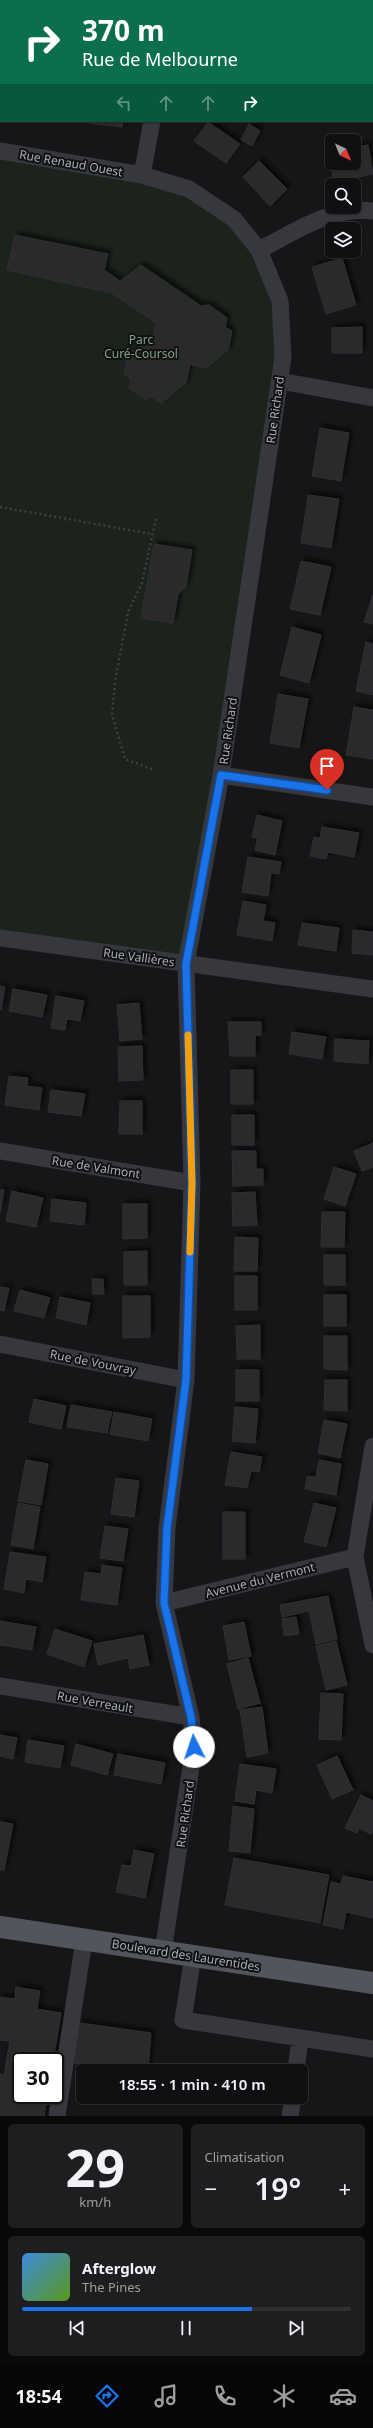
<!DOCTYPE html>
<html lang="fr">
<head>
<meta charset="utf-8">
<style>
  body { margin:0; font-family:"Noto Sans",sans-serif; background:#1e1e20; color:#f1f3f6; height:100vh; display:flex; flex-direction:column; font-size:15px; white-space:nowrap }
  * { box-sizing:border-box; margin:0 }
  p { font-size:13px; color:#9c9d9f }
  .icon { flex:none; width:22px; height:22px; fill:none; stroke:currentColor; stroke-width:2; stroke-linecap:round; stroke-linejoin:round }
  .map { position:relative; height:2116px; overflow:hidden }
  .drawer { display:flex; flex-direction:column; gap:8px; padding:8px; background:#09090a; flex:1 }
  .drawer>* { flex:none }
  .top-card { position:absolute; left:0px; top:0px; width:373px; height:122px; box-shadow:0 1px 3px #0004,0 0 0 1px #303032; background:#0b6e4f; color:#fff; overflow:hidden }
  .needle { width:26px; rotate:137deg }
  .fabs { position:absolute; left:325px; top:134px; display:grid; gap:8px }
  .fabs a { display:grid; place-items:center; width:36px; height:36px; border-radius:6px; background:#101012; box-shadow:0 1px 3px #0004,0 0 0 1px #303032; font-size:20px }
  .speed { position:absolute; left:12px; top:2052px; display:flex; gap:8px; font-size:20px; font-weight:700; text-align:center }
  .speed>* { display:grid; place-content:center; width:52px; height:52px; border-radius:50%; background:#101012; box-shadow:0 1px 3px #0004,0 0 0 1px #303032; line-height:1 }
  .speed .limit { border:2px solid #111; border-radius:6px; background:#fff; color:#111 }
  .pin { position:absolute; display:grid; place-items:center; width:34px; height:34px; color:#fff; margin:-41px -17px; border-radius:50% 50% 50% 0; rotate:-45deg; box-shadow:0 0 4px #0007 }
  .pin .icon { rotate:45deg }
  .me { position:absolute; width:44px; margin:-22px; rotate:356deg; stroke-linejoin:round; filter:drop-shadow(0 0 3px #0008) }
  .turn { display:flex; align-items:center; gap:14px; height:84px; padding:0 16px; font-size:18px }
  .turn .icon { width:52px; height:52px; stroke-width:2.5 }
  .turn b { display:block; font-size:28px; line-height:34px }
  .lanes { display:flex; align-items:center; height:38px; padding:0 16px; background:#0003; justify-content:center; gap:20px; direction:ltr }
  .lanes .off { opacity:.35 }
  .big { font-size:30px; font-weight:600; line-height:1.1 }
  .drawer .card { flex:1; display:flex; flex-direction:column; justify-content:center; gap:6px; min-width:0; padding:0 14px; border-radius:6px; background:#1e1e20 }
  .drawer .dial { align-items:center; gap:0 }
  .dial b { font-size:52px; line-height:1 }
  .song { display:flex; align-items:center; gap:12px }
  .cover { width:48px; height:48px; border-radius:6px; background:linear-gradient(135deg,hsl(210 70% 55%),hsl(90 70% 35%)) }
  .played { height:4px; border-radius:2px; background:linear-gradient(90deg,#1a73e8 70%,#303032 70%) }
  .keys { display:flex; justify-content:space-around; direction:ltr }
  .heat { display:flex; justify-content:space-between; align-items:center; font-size:22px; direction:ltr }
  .drawer .tiles { flex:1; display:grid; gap:8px; grid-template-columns:1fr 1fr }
  .card:last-child { grid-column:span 2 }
  .trip { position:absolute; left:76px; top:2064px; width:232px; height:40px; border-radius:6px; background:#101012; box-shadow:0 1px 3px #0004,0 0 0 1px #303032; font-weight:600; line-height:40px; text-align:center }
  .tab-bar { display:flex; height:64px; justify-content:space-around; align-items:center; background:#060607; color:#9c9d9f }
  .tab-bar .icon { width:28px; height:28px }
  .tab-bar .current { color:#1a73e8 }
  .tab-bar b { font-size:18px; color:#f1f3f6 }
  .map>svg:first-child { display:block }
  .green { fill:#1c231d }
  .building { fill:#29292c; stroke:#303034; filter:url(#shadow) }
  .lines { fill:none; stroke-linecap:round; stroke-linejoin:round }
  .path { stroke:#3d3f44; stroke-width:2.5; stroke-dasharray:2 3; stroke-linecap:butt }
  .minor { stroke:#37383d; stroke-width:17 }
  .major { stroke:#53555c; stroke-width:22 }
  .route-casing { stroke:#114b97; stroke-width:10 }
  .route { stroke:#1a73e8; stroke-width:7 }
  .slow { stroke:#f59e0b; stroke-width:7 }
  .labels { text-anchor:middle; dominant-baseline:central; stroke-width:4; stroke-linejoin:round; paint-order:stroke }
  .street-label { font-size:12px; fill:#a8adb8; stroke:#111113 }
  .park-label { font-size:12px; fill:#7fa381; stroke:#111113 }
</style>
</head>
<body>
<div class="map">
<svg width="373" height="2116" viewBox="0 0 373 2116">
  <defs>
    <filter id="shadow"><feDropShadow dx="3.5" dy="-3.5" stdDeviation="2" flood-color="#0009"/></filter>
  </defs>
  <rect width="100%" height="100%" fill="#161618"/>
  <path class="green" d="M303,0h70v16l-1,-15z
    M0,151l142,24 92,44 46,82 3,56 -97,607 -186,-26z"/>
  <path class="building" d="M0,0h27l-26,1v24z
    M36,0h26l7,1h-33z
    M372,50l1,1v32h-1z
    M0,80h1v26h-1z
    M89,121h34l-1,6 -33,-4z
    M208,122l32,22 -14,19 -32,-22z
    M249,124l11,7 -8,15 -11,-6z
    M368,145l5,29 -39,8 -6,-29 4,-1v11h22v-15z
    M259,161l28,28 -17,17 -27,-29z
    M15,235l93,19 -4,16 16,11 21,-16 60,41 8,-1 18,13 -2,9 7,4 -4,19 -22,18 -16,-4 -4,19 -25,20 -10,-7 -5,4 -17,-12 2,-9 -7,-5 4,-19 26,-22 2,-10 -44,-30 -105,-23z
    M342,258l14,47 -30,9 -14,-47z
    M362,327v26h-30v-25z
    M320,428l29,5 -8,48 -29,-5z
    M308,495l31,4 -8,49 -30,-5z
    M154,544l38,6 -6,37 -8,7 -5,29 -32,-5z
    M301,561l30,6 -11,48 -30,-6z
    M373,595v29l-9,-2z
    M292,627l29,8 -12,48 -29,-8z
    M366,642l7,2v51l-17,-4z
    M278,694l30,5 -9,49 -29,-5z
    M354,707l19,3v49l-27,-4z
    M257,815l25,6 -7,34 -20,-5 3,-12 -6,-1z
    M322,827l37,6 -5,24 -26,-5 -2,7 -16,-3 4,-19 6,1z
    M248,857l33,5 -2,12 -8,-1 -3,23 -26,-4z
    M243,901l23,4 -3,16 12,2 -3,18 -35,-6z
    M302,923l37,5 -3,23 -38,-6z
    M353,930l20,2v23l-21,-2z
    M0,986l5,1 -4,23h-1z
    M13,989l34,6 -5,22 -33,-6z
    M56,996l28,5 -4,20 -13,-2 -2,11 -14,-2z
    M139,1003l3,36 -22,2 -3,-36z
    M228,1022h33v13h-6v21h-25z
    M292,1032l34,5 -4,22 -33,-5z
    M335,1039l34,2 -1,23 -34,-3z
    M142,1046l1,34 -24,1 -1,-34z
    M231,1070h22v34h-22z
    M9,1076l19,2 -1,8 15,2 -3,22 -34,-5z
    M51,1090l34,4 -4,22 -33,-4z
    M120,1101h22v33h-23z
    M232,1115h22v30h-22z
    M373,1143v24l-11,4 -8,-20z
    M232,1151h24v18h7v16l-30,1z
    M334,1167l22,7 -11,32 -21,-7z
    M0,1190h4l-4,23z
    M12,1191l31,7 -7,29 -30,-6z
    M255,1192l2,33 -24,1 -1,-33z
    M52,1199l34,4 -2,22 -34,-4z
    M123,1204h24v34l-24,1z
    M322,1212h23l-1,35h-23z
    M235,1237l23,1 -1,33h-23z
    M147,1251v34h-23v-33z
    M324,1255h21v30h-21z
    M235,1276h22v34h-22z
    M92,1279h11l1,15h-11z
    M0,1287l9,1 -5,23 -4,-1z
    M20,1290l30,8 -6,20 -30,-7z
    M324,1295h22v31h-22z
    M123,1296h27v41l-27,1z
    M60,1297l30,6 -4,22 -30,-7z
    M260,1325v34h-23l-1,-33z
    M324,1336h23v34l-23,-1z
    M236,1370h23v31h-23z
    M325,1380h22v31l-23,-1z
    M34,1399l32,7 -5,23 -32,-7z
    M71,1405l41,7 -5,21 -40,-6z
    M235,1407l23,2 -3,34 -23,-2z
    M114,1412l38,7 -4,22 -38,-7z
    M324,1420l23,4 -7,34 -22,-5z
    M231,1452l31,5 -3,15 -8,-1 -4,17 -22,-3z
    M26,1460l22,4 -7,41 -23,-4z
    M319,1460l22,4 -5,31 -31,-6 2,-13 9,1z
    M116,1478l23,3 -5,36 -23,-3z
    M18,1503l22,4 -7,42 -22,-4z
    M314,1503l22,5 -10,39 -22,-5z
    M223,1512h22v47h-22z
    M105,1526l23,3 -5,32 -23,-3z
    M10,1552l36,5 -4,25 -16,-3 -2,14 -20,-4z
    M102,1565l20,3 -5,37 -36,-5 4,-28 16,2z
    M328,1596l9,43 -21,5 -7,-33 -27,6 -2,-12z
    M296,1617l3,17 -15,2 -2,-17z
    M0,1621l36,6 -4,23 -32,-5z
    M244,1622l7,34 -22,4 -6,-34z
    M55,1629l37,12 -8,26 -37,-13z
    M143,1635l6,30 -19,4 -2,-11 -30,7 -4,-21z
    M336,1641l11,44 -21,5 -10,-44z
    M248,1658l12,45 -22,6 -11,-45z
    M321,1693l22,1 -2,46 -22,-1z
    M262,1707l6,46 -21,4 -7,-47z
    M0,1735l17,3 -4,21 -13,-3z
    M28,1740l36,6 -4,22 -35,-6z
    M76,1744l37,10 -6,21 -36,-10z
    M118,1754l47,9 -4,21 -47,-9z
    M337,1756l16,34 -21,9 -15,-34z
    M240,1764l36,5 -4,24 -16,-3 -2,14 -19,-3z
    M361,1795l12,6v29l-2,4 -12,-6 -2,5 -12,-5z
    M233,1806l21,3 -4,44 -21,-2z
    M0,1822l13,2 -9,46h-4z
    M134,1850l20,4 -9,44 -29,-6 6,-27 9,1z
    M234,1858l95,17 -9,48 -95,-18z
    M343,1876l30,6v36l-27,-6 -3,17 -20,-4 8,-43 10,2z
    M16,1987l24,4 -3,18 24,4 -8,48h-32v34h26l-3,21h-44v-42l4,1 6,-34 -10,-1v-43l15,2z
    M80,2023l71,10 -3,38 -74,-8z"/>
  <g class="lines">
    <path class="path" d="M0,507l152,27
      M152,769l-27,-10 -13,-44 3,-33 13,-70 14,-29 14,-65"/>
    <path class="minor" d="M276,0l6,1
      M175,1v-1
      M372,16h1
      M0,151l142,24 47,14 45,30 25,31 21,51 3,56 -62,418 -35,189 6,219 -6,197 -19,148 -3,75 27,114 3,30 -31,205
      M142,175l10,-54
      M259,250c34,-17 74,-45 114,-39
      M280,381l93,17
      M221,775l152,22
      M0,938l373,51
      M0,1151l192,32
      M0,1344l186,36
      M373,1446l-18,111 18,88
      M164,1603l191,-46
      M0,1686l191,31
      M193,1956l-10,64 190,29
      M296,2071l4,-33
      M57,2116l27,-176
      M290,2116l3,-19"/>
    <path class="major" d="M0,1927l373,56"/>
  </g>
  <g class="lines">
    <g class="route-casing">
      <path id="route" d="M194,1747l-3,-30 -27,-114 3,-75 19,-148 6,-197 -6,-219 35,-189 106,15"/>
    </g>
    <use href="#route" class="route"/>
    <path class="slow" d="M188,1035l4,148 -2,69"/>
  </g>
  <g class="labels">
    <g class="street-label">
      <text transform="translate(71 163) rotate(10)">Rue Renaud Ouest</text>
      <text transform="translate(275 410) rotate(-82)">Rue Richard</text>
      <text transform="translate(228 731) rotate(-82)">Rue Richard</text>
      <text transform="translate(139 957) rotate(8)">Rue Vallières</text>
      <text transform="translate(96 1167) rotate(9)">Rue de Valmont</text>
      <text transform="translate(93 1362) rotate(11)">Rue de Vouvray</text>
      <text transform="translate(260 1580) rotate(-14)">Avenue du Vermont</text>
      <text transform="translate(95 1702) rotate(10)">Rue Verreault</text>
      <text transform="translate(185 1814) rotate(-82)">Rue Richard</text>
      <text transform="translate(186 1955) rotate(9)">Boulevard des Laurentides</text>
    </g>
    <g class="park-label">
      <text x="141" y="339">Parc<tspan x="141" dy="14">Curé-Coursol</tspan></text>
    </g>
  </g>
</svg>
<div class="fabs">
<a><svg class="needle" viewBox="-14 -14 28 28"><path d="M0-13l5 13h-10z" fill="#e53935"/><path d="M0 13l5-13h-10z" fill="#9c9d9f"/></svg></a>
<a><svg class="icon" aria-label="search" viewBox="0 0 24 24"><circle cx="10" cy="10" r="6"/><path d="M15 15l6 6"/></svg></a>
<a><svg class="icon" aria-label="layers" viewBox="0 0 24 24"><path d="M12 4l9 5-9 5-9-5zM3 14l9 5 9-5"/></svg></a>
</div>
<div class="speed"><div class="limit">30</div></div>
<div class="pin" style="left:327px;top:790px;background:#d93025"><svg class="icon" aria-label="arrive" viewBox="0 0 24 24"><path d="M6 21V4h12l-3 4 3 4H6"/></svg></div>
<svg class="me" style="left:194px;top:1747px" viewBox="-20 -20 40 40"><circle r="19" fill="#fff"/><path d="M0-13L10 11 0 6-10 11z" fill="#1a73e8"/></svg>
<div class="trip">18:55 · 1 min · 410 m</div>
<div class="top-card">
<div class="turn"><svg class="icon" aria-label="right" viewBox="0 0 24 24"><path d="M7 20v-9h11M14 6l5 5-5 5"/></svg><div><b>370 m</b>Rue de Melbourne</div></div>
<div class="lanes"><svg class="icon off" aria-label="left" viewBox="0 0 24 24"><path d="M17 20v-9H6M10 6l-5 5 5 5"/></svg><svg class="icon off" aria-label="ahead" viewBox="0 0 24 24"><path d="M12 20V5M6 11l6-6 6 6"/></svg><svg class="icon off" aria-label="ahead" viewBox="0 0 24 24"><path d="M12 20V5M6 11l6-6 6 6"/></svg><svg class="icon" aria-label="right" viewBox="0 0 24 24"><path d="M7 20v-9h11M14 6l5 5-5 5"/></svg></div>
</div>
</div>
<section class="drawer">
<div class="tiles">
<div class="card dial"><b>29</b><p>km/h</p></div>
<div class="card"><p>Climatisation</p>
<div class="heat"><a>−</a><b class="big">19°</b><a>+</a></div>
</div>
<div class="card">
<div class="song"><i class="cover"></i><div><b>Afterglow</b><p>The Pines</p></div></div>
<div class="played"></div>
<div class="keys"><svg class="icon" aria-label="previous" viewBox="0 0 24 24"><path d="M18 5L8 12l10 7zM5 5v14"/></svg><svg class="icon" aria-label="pause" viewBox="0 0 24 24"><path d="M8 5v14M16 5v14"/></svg><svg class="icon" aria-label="next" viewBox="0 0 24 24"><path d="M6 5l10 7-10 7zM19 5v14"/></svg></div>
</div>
</div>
</section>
<nav class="tab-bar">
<b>18:54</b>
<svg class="icon current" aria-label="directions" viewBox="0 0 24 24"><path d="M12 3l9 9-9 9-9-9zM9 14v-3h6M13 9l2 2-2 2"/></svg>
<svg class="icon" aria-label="music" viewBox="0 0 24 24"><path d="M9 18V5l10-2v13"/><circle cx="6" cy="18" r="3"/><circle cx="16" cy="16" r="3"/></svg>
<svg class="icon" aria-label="phone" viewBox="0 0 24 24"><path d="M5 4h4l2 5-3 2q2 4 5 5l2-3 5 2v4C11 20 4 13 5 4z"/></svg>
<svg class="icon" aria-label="climate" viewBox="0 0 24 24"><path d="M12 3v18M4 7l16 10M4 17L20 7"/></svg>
<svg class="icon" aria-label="car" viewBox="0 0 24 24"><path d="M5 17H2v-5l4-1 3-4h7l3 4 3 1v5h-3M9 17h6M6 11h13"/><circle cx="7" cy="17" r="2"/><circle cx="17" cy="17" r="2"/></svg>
</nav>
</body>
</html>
